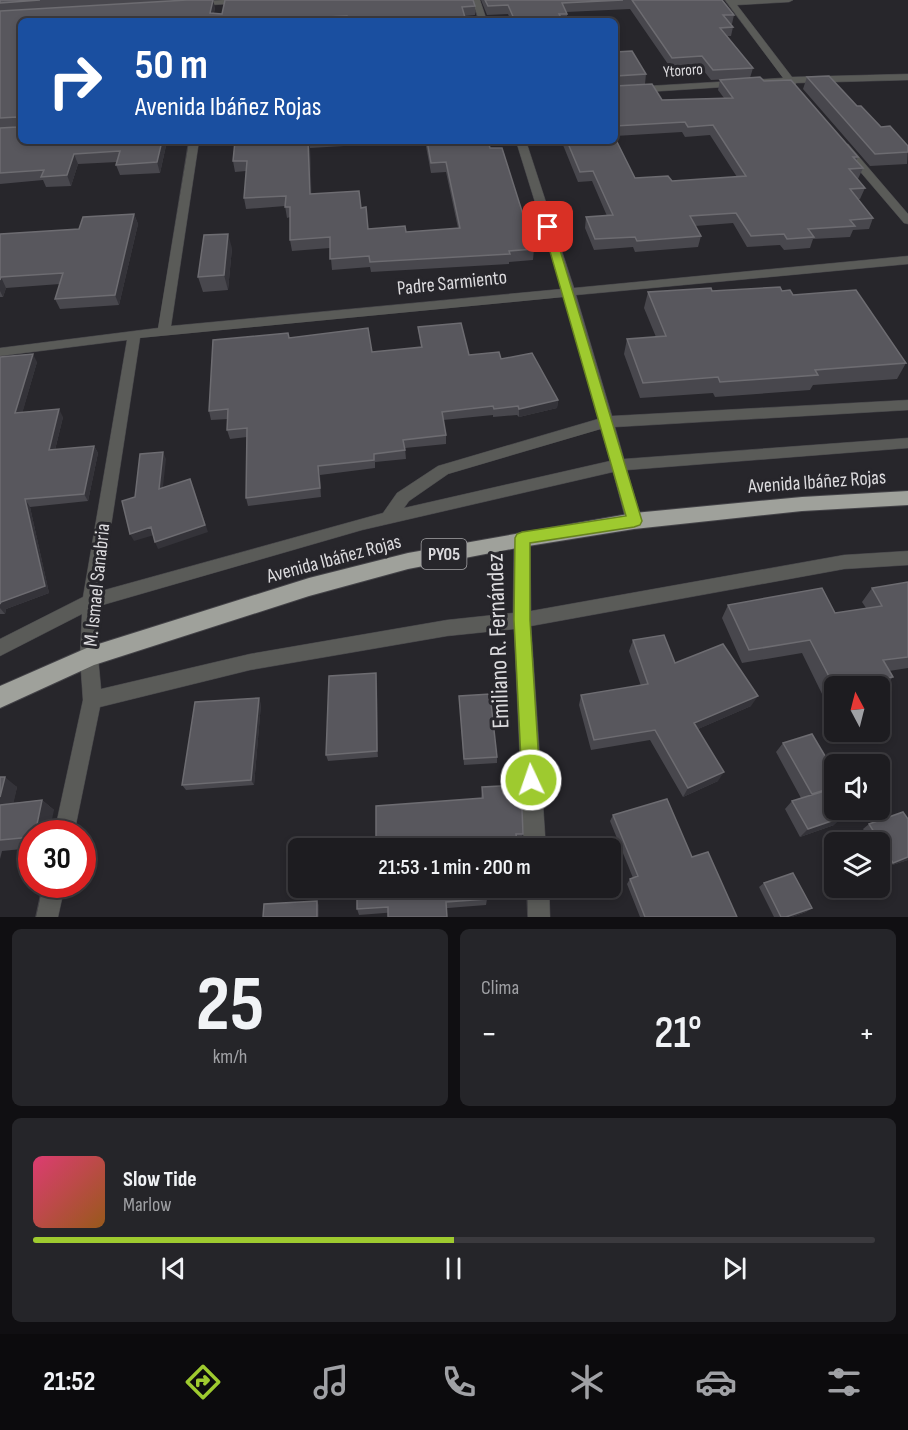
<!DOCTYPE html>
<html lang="es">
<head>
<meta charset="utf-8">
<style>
  body { margin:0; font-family:"Sofia Sans Condensed",sans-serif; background:#252529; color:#f1f3f6; height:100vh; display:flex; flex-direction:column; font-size:22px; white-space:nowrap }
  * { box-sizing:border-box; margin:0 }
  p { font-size:20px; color:#a0a1a5 }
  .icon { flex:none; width:33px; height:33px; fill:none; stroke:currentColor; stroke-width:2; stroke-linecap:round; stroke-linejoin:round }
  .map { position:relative; height:917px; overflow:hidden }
  .sheet { display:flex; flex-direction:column; gap:12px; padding:12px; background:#100f12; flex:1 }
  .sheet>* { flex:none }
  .hud { position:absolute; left:18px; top:18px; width:600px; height:126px; border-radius:9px; box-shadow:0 3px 9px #0003,0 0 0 2px #3b3a3e; background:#1a4fa0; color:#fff; overflow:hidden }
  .needle { width:39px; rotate:353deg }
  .tools { position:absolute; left:824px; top:676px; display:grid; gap:12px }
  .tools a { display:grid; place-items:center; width:66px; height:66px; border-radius:9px; background:#1d1c20; box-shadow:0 3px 9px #0003,0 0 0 2px #3b3a3e; font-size:30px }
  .speed { position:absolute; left:18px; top:820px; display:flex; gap:12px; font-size:30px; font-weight:700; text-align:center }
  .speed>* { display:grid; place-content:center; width:78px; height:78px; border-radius:50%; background:#1d1c20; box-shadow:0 3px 9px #0003,0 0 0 2px #3b3a3e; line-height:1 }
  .speed .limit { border:9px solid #d22; background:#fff; color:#111 }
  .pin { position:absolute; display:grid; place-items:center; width:51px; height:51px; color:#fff; margin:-26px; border-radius:12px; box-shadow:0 3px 9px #0006 }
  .me { position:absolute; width:66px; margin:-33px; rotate:357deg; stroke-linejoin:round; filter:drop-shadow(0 0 4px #0008) }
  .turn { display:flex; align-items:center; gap:21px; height:126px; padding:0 18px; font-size:27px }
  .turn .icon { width:78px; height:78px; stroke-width:2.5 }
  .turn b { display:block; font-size:42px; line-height:51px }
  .big { font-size:45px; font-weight:600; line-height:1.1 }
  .sheet .widget { flex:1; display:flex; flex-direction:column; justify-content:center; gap:9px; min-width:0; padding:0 21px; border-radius:9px; background:#252529 }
  .sheet .dial { align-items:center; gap:0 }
  .dial b { font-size:78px; line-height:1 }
  .song { display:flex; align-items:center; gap:18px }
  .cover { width:72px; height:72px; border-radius:9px; background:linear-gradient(135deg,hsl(340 70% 55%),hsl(30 70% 35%)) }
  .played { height:6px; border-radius:3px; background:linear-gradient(90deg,#9eca2f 50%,#3b3a3e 50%) }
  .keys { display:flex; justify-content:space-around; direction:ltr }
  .heat { display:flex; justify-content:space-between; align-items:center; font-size:33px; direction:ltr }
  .sheet .tiles { flex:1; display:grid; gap:12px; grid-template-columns:1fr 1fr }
  .widget:last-child { grid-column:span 2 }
  .trip { position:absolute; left:288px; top:838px; width:333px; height:60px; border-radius:9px; background:#1d1c20; box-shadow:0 3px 9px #0003,0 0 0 2px #3b3a3e; font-weight:600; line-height:60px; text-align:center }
  .tabs { display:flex; height:96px; justify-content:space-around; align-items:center; background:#0c0b0d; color:#a0a1a5 }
  .tabs .icon { width:42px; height:42px }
  .tabs .on { color:#9eca2f }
  .tabs b { font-size:27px; color:#f1f3f6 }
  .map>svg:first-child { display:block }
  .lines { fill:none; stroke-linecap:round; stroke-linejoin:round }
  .minor-casing { stroke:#444348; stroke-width:1 }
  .highway-casing { stroke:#444348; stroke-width:2 }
  .minor { fill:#5a5b58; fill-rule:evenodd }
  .highway { fill:#9fa19b; fill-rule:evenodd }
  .wall { fill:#48474d }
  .shaded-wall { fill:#343339 }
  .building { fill:#58575d; stroke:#6d6c71; stroke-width:1.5 }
  .route { fill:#9eca2f; stroke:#67831f; stroke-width:1.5 }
  .labels { text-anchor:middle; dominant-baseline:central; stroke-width:6; stroke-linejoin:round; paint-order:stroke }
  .far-street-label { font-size:16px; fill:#dcdbde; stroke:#27262b }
  .shield { fill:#27262b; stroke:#a6a5a8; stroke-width:1.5 }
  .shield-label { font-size:18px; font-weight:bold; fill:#dcdbde }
  .street-label { font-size:20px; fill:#dcdbde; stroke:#27262b }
  .near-street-label { font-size:24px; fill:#dcdbde; stroke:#27262b }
</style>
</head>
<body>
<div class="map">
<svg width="908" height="917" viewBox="0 0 908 917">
  <rect width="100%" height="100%" fill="#27262b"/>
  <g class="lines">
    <g class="minor-casing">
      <path id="minor" d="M222,0h42l-4,2 -66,4 -4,-2 4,-2z
        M472,0h8l7,21h-8z
        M725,0h68l-4,2 -52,3 55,72 116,-3v6l-112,3 -1,3 -3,1 -6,-4 -171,11v-6l168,-10z
        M189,141h10l-28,185 391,-37 -46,-148h10l48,147 334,-32v8l-332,31 36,121 296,-16v10l-293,17 9,32 284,-21v10l-281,22 15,51 -2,5 -6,1 -6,-1 -2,-5 -13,-49 -251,58 -263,76 -1,51 3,32 149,-35 197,-34 66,-7 1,-74 2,-5 6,-2 6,2 2,5 1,72 313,-56 64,-4v14l-64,4 -313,57 15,223h-22l-10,-220 -67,7 -197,34 -150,37 -26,127h-20l29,-134 -3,-43 2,-43 -82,42v-17l83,-42 44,-257 -127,16v-8l158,-20zM564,297l34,122 -160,47 -41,27 -14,20 -282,78 39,-253zM601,429l9,32 -206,47 5,-7 39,-27z
        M840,144h8l60,70v10l-4,-1 -64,-75z
        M43,885h22l-7,32h-22z
        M527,888h22l1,29h-22z"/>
    </g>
    <g class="highway-casing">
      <path id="highway" d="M908,491v14l-106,6 -168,18 -112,18 -114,22 -99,27 -215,69 -94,43v-22l89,-39 220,-69 99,-25 226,-40 168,-16z"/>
    </g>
    <use href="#minor" class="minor"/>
    <use href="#highway" class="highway"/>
  </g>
  <path class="wall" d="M0,0h184l31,7 -1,6 8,1 253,-8v9l-11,1 2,5h-445v120h146l-7,32 -40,2 -4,-10 1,-3 -39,2 -7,22 -25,1 -3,-7 -43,4z
    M481,0h241l12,15 -2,9h-2l3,3 -2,9h-4l26,32 -3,10 -39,2 -11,-14 -30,1 -40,-58 -64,3 1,2v7h-56l-3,-7 -21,1z
    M615,52l31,22 -1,10 -30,2z
    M807,77l50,29 24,21 27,19 -1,18 -37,2 -67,-77z
    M720,80l44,1 94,76 -2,4 7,7 -5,11h-1l8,9 -5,11h-2l15,19 -4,11 -16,1 -3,7 -37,2 -3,9 -26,2 -4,-5 -33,2 -14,-24 -38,3 6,10 -3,11 -63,5 -2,-5 -39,3 -9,-22 1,-11 21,-1 -15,-35 -14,1 -15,-37v-4h52l20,37 37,3 65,-4 -27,-42 -25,2 -3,-5 -67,4v-50l47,14 62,-2 -6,-8z
    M235,141h109v5l-34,2 1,46 50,14 7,21 38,3 52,-4 -12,-56 -15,1 -6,-32h63l2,7 44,101 -1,11 -24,2v2l-138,8 -1,-5 -38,3 -2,-22 -38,3 -2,-11v-23l-3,1 -2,-12 -39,3 -2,-11 2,-27 -11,1 -2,-11z
    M134,214l4,10 -19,81 -59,4 -5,-10 5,-15 -54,4 -3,9h-3v-63l79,-5z
    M232,248l-4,42 -25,2 -5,-15z
    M712,291h70l11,4 113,68 -9,16 -84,6 -3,5 -53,4 -42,3 -2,-4 -73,5 -16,-44 3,-15 29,-2 -12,-29 4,-16z
    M418,327l51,28 32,4 57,41 -1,8 -38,9 -2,-2 -24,2v-2l-50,5 3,15v9l-41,4 1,11 -31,3v6l-55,7 1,22 -73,9 -2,-8 1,-61 -17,2 -3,-9 1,-11 -17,1 -2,-9 79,-78 1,4 83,15 49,-4z
    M0,357l37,5 -15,51 41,4 -8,33 39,-4 4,7 -10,48 -58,6 19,86 -43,16 -1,5h-5z
    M908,582v86l-19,3 4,6 -11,12 -3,1v-3h-45v10l-10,1 -22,-45 -60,10 -20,-45 6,-13 107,8 31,-5 -4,-6 10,-14z
    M633,640l118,66 -53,23 20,52 -35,16 -33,-57 -59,10 -12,-45 2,-10 60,-9 -12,-35z
    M377,680l1,77 -50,4 -2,-6z
    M459,696l38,61v6l-33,2z
    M261,704l-7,81 -68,5 -4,-5z
    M783,743l47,52 4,30 -34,12 -15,-28 7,-8 9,-3 -25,-46z
    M0,777l17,10 -4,16 29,-3 12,10 -22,24v14l-30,3 -2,8z
    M482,787l41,47 -2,7h-4l-36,-42z
    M613,815l79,42 45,60h-97l-13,-33 3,-5 3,-1 -23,-57z
    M908,819v41l-22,7 -7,-12v-12h-7l-9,-14 6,-5z
    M764,883l48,25 -6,4 -14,5h-18l-15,-30z
    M487,899l-1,6 -127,10 -2,-6z"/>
  <path class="shaded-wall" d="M213,0l2,7 -3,14 -2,-8z
    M162,141h5l-7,32 -3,-11z
    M309,141l1,7 2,56 -2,-10z
    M74,154l4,10 -7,22 -4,-11z
    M134,214l4,10 -19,81 -4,-10z
    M228,234l4,14 -4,42 -4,-15z
    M1,277l5,11 -3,9 -3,-6v-11z
    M33,354l4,8 -17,59 -5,-8z
    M558,400l-1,8 -38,9v-8z
    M59,409l4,8 -10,41 -4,-8z
    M94,446l4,7 -10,48 -4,-7z
    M163,452l3,7 -4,37 -3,-7z
    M318,466l2,9 1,22 -1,-9z
    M193,486l15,46 -50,17 -3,-7z
    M25,499l5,8 19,86 -43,16 -1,5 -5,-6v-4z
    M151,527l3,8 -20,6 -4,-7z
    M376,673l1,7 1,77 -1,-6z
    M758,696l-7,10 -62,27 5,-10z
    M259,698l2,6 -7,81 -3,-5z
    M724,772l-6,9 -35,16 5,-9z
    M5,777l12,10 -6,28 -11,-8v-10z
    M834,787v6l-30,10 8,-9z
    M42,800l12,10 -5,24h-14z
    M843,817l-9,8 -34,12 8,-8z
    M908,857v3l-22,7 7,-4z
    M317,901l2,4v12h-2z
    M812,908l-6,4 -14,5h-6z"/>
  <path class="building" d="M0,0h40l-40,3z
    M187,0h26l-3,13 12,1 3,-14h248l2,6 -13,1 4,14h-119v-5l-64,3v2h-262v120h141l-5,21 -41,3 4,-14 -46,3 -7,21 -26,2 3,-7 -44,3v-45l17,-1 2,-2 -2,-8 -17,1v-107z
    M485,0h138l-61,3 5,11h-8l4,7h-48l-7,-16 -20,1z
    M632,0h90l12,15h-11l10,12 -13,1 33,40 -40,2 -11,-14 -30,2z
    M632,51l14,23 -30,2 -1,9v-33z
    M829,76l28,30h4l20,21 9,-1 18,20v6l-33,2 -68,-77z
    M760,77l4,4 27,-1 67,77h-5l10,11 -14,1 16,19 -15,1 23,29 -23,2 5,6 -47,3 6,8 -27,2 -3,-5 -33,2 -15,-23 -46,3 11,20 -64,5 -2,-4 -40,2 -9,-22 27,-2 -20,-44 -13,1 -13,-31h48v-3l20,40 33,-2 4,5 74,-5 -33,-51 -25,2 -3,-5 -70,4v-40l37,-2 10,16 71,-2 -13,-18z
    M235,141h73l2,53 49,-3 2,17 5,-1 2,22 37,-3 1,6 54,-4 -14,-66 -15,1 -4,-22h61l2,7h12l32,101 -25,2 1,3 -140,8 -1,-6 -39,3v-22l-40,3v-33h-5l1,-11 -42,2 3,-37h-14z
    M134,214l-19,81 -60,4 8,-26 -62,4 -1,3v-46l79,-5 4,-12z
    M228,234l-4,41 -26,2 6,-42z
    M780,287l2,4 8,-1 3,5 63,-5 50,73 -91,7 3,5 -55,4 -43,3 -2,-5 -75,6 -16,-44 39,-3 -18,-44 63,-4 1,3z
    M461,323l8,32 30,-3 2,7 31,-6 26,47 -39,9 -1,-3 -24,3 -1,-3 -51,6 4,23 -43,5 2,10 -31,4v6l-56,6 2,22 -74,10 1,-70 -20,2 1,-21 -19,2 4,-71 75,-7 1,5 79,-10 4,24 50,-5 -4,-20z
    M33,354l-18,59 44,-4 -10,41 45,-4 -10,48 -59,5 20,87 -44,16 -1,2v-247z
    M163,452l-4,37 31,-10 15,46 -50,17 -4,-15 -21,7 -8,-33 13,-4 5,-43z
    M908,582v75l-25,3 10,17 -59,9 -24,-46 -61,10 -21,-45 94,-17 13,25 47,-7 -10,-18z
    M664,635l11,28 48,-19 35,52 -64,27 30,49 -36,16 -33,-58 -61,10 -13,-45 67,-11 -15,-44z
    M376,673l1,78 -51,4 3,-79z
    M490,694l7,63 -33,2 -5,-63z
    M259,698l-8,82 -69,5 13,-83z
    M812,734l22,37v16l-22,7 -29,-51z
    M0,777h5l-5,20z
    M521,785l2,49h-7l2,15h-142v-43l107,-8 -1,-11z
    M828,790l6,11v9h5l4,7 -35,12 -16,-28z
    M667,799l25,58 16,-5 29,65h-92l-15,-38 8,-3 -25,-61z
    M42,800l-7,34h-3v3l-32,3v-35z
    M903,812l5,7v38l-15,6 -24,-39z
    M793,873l19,35 -26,9h-5l-17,-34z
    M357,888h129l1,11 -41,3 1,15h-59v-10l-31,2z
    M317,901v16h-54l1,-13z"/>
  <path class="route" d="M544,224l9,3 89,294 -2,4 -6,2 -104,16v77l10,160 -2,7 -7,3 -6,-3 -3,-7 -8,-160 1,-82 2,-4 5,-2 104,-16 -83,-289z"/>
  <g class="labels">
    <g class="far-street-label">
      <text transform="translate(683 71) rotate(-4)">Ytororo</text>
    </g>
    <rect class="shield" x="421.5" y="539" width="45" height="30" rx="4.5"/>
    <g class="shield-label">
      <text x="444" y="554">PY05</text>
    </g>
    <g class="street-label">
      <text transform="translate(452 283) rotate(-6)">Padre Sarmiento</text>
      <text transform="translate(817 482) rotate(-4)">Avenida Ibáñez Rojas</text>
      <text transform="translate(334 559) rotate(-15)">Avenida Ibáñez Rojas</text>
      <text transform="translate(97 585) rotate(-84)">M. Ismael Sanabria</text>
    </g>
    <g class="near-street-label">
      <text transform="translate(498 641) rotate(-92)">Emiliano R. Fernández</text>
    </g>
  </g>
</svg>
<div class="tools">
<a><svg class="needle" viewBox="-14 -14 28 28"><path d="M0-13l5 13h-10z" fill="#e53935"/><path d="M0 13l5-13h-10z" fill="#a0a1a5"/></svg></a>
<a><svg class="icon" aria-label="sound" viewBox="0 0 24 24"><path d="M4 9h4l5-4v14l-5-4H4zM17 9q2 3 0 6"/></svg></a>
<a><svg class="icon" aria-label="layers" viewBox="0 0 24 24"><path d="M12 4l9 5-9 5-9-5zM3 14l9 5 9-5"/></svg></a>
</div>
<div class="speed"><div class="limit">30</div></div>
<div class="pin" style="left:548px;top:227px;background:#d93025"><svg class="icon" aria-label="arrive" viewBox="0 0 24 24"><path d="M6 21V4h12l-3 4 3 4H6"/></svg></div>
<svg class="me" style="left:531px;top:780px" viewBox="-20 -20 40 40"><circle r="17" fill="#9eca2f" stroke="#fff" stroke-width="3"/><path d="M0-11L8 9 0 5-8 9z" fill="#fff"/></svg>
<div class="trip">21:53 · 1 min · 200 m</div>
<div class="hud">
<div class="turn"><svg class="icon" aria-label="right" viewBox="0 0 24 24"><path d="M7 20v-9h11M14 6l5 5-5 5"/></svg><div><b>50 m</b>Avenida Ibáñez Rojas</div></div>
</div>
</div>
<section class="sheet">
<div class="tiles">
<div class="widget dial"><b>25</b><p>km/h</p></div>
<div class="widget"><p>Clima</p>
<div class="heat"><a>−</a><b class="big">21°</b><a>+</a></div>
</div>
<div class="widget">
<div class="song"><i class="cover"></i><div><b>Slow Tide</b><p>Marlow</p></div></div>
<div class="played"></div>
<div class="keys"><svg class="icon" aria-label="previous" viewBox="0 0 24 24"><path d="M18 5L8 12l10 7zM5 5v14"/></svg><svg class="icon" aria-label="pause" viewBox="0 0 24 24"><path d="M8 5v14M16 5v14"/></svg><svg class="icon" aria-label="next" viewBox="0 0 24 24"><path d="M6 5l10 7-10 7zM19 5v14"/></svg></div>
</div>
</div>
</section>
<nav class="tabs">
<b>21:52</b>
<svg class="icon on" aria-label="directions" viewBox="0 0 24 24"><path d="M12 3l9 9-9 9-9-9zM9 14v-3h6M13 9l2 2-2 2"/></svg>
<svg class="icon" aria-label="music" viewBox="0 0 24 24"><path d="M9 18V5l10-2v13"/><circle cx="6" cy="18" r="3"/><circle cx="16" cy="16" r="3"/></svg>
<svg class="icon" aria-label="phone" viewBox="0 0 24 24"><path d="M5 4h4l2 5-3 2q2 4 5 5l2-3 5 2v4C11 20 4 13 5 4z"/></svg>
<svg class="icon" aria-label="climate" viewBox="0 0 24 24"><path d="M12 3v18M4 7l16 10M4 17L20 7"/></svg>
<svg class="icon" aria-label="car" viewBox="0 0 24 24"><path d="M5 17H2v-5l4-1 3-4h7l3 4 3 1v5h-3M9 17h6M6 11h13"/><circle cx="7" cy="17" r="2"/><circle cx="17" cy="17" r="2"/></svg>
<svg class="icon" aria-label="filters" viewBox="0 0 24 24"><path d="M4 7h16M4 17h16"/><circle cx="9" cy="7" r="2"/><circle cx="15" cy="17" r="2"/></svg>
</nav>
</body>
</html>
